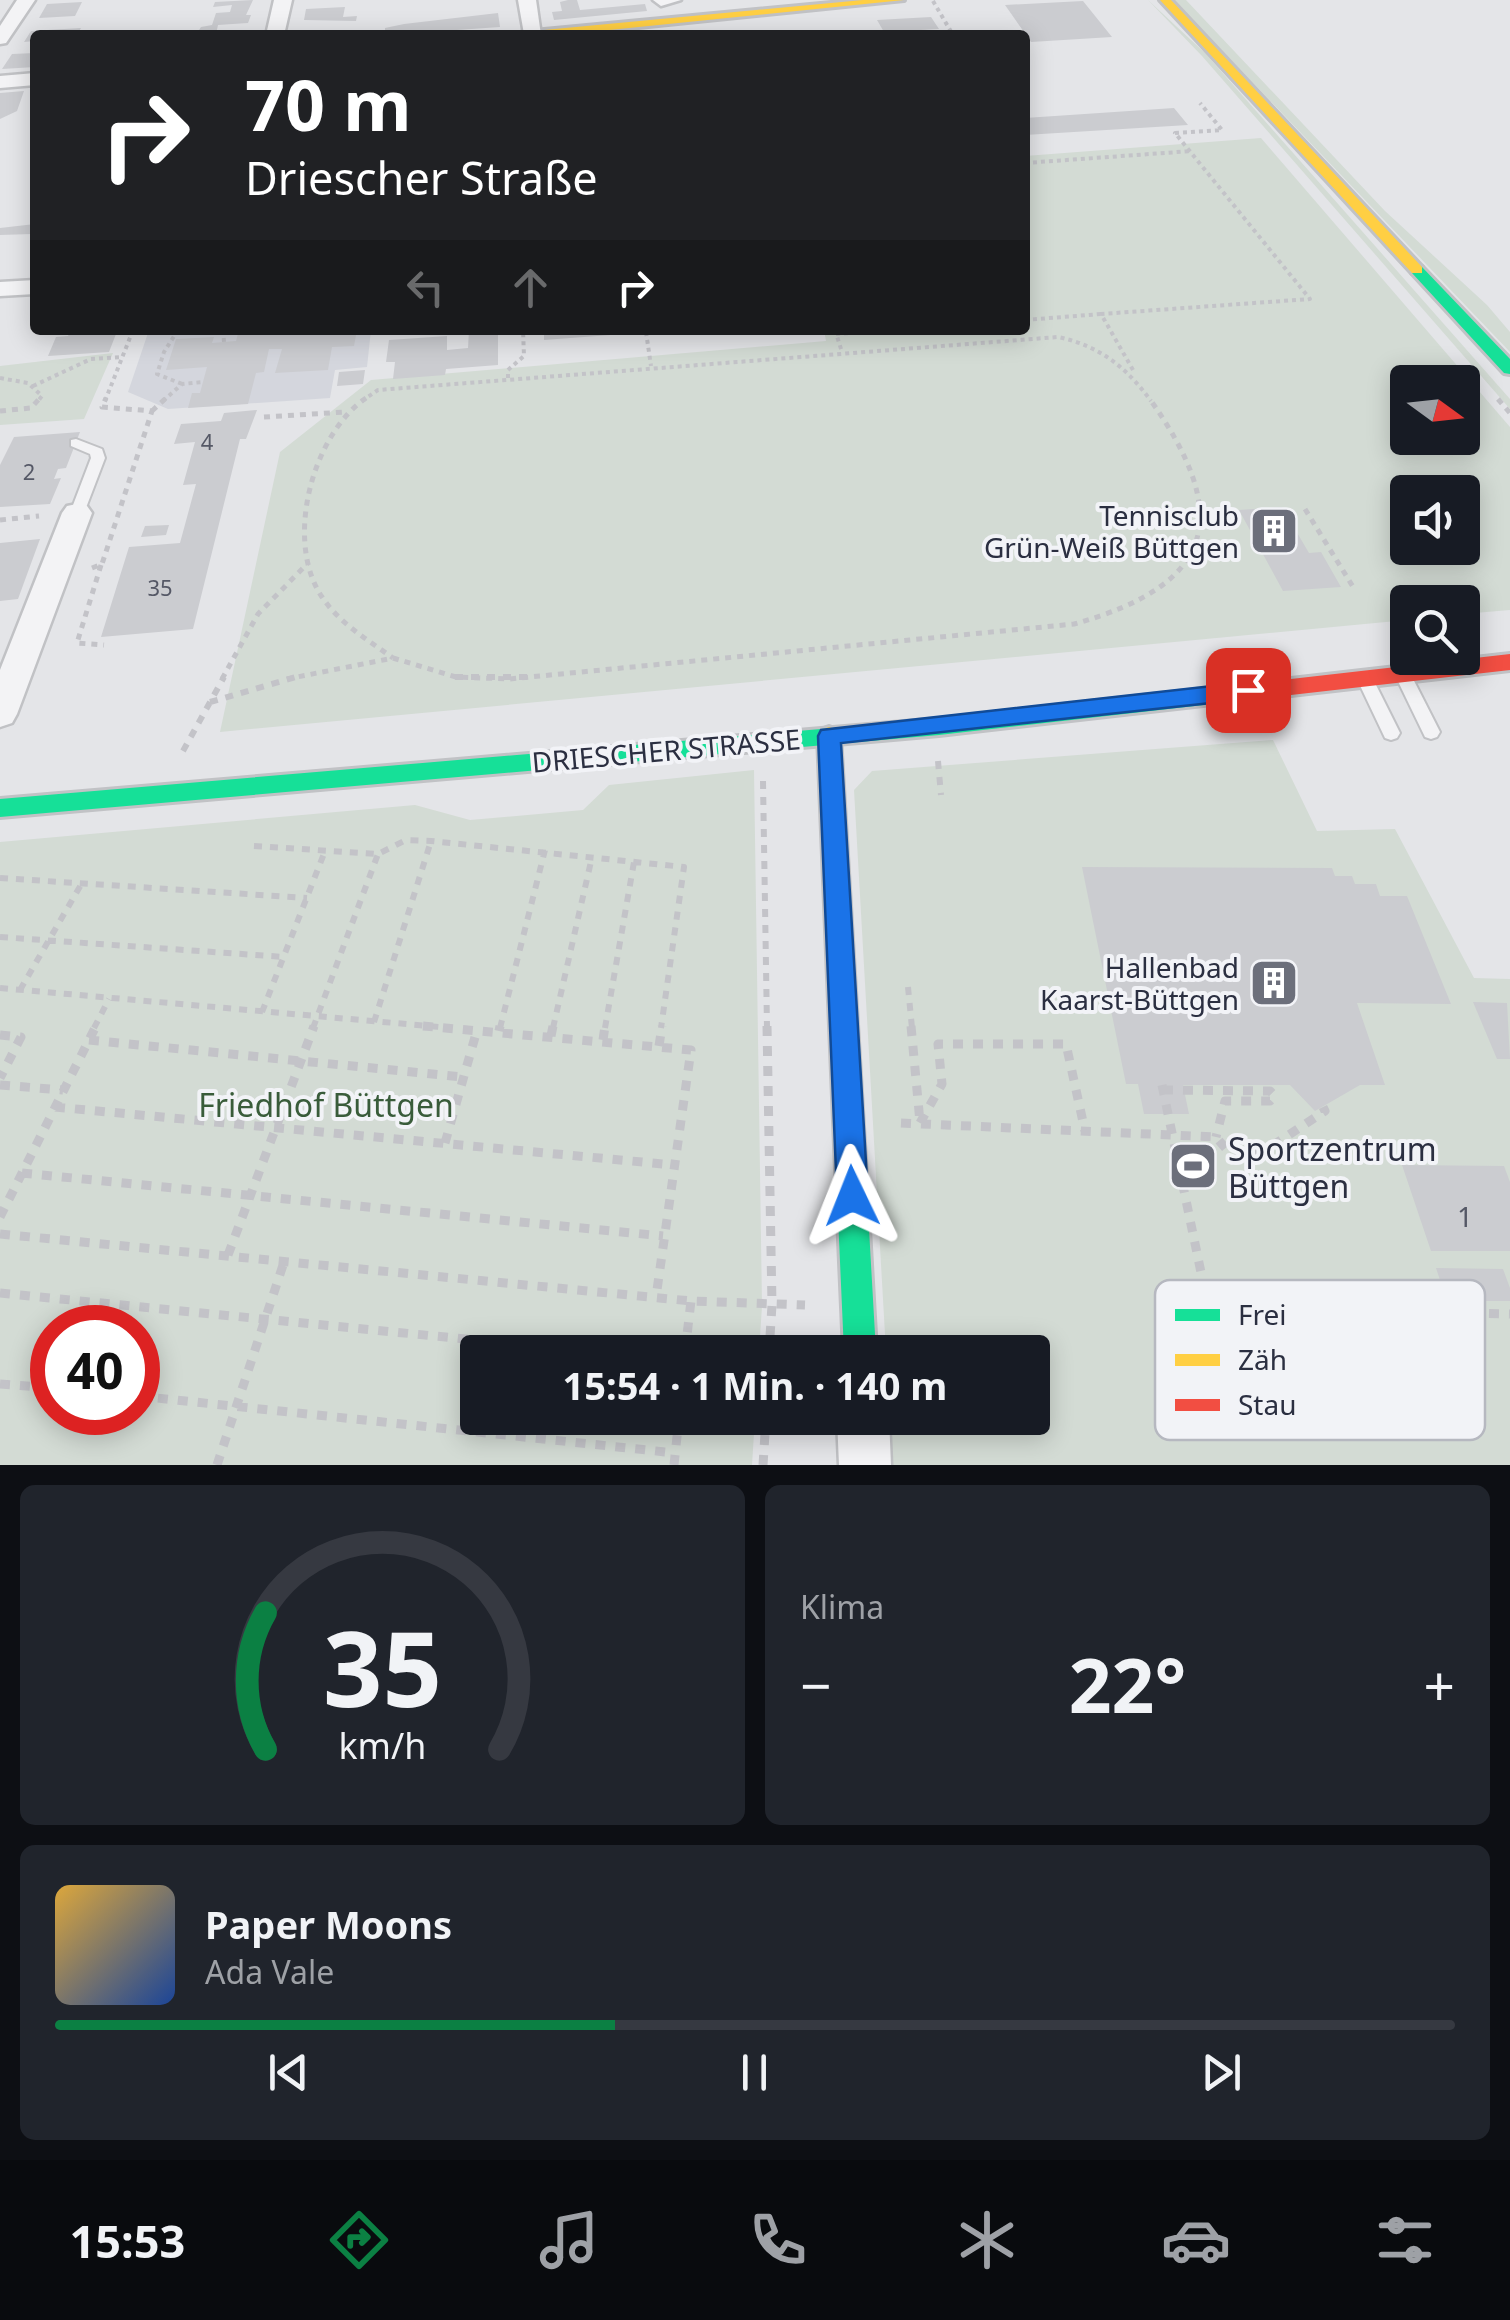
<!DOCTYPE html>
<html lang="de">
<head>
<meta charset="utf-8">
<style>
  body { margin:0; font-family:"Noto Sans",sans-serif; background:#20242c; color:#f1f3f6; height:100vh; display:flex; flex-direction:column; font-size:38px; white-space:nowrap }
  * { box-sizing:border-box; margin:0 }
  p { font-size:32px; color:#9ea1a6 }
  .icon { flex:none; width:55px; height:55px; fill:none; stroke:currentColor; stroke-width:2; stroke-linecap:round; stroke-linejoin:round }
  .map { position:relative; height:1465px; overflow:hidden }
  .drawer { display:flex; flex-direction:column; gap:20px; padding:20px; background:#0d0f14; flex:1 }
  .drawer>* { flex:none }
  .banner { position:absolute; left:30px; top:30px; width:1000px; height:305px; border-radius:10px; box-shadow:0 5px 25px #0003; background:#202124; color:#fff; overflow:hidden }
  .needle { width:65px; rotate:105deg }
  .controls { position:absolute; left:1390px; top:365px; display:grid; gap:20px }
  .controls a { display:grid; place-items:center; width:90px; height:90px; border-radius:10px; background:#171b24; box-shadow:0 5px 25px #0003; font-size:50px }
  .speed { position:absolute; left:30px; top:1305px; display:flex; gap:20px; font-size:50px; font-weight:700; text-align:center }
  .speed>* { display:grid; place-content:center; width:130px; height:130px; border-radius:50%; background:#171b24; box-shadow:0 5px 25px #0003; line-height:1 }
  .speed .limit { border:15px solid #d22; background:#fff; color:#111 }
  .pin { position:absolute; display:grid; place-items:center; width:85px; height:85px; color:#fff; margin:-42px; border-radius:20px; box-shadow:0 5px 15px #0006 }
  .me { position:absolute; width:110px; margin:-55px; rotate:358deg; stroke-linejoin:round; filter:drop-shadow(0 0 8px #0008) }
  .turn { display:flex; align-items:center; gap:35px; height:210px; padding:0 50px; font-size:45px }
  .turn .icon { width:130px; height:130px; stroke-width:2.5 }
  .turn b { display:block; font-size:70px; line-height:85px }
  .lanes { display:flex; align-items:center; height:95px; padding:0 50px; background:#0003; justify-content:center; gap:50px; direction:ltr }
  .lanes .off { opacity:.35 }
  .big { font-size:75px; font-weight:700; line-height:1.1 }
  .drawer .tile { flex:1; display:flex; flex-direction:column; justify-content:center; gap:15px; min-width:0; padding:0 35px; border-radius:15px; background:#20242c }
  .drawer .dial { align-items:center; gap:0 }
  .dial svg { height:260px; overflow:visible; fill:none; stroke:#363941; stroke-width:7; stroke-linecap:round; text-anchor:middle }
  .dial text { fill:#f1f3f6; stroke:none }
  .song { display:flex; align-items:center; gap:30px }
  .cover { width:120px; height:120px; border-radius:15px; background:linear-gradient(135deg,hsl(40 70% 55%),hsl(220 70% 35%)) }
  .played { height:10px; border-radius:5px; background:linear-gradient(90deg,#0b8043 40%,#363941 40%) }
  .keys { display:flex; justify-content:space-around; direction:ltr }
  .heat { display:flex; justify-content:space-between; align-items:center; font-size:55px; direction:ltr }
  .drawer .tiles { flex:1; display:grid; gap:20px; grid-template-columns:1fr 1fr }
  .tile:last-child { grid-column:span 2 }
  .trip { position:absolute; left:460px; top:1335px; width:590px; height:100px; border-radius:10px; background:#171b24; box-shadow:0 5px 25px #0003; font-weight:700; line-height:100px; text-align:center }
  .dock { display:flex; height:160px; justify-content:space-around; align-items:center; background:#090b0e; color:#9ea1a6 }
  .dock .icon { width:70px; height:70px }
  .dock .active { color:#0b8043 }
  .dock b { font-size:45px; color:#f1f3f6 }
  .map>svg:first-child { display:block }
  .built { fill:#d4d6dd }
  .green { fill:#d3dbd4; fill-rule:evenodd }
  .building { fill:#cbccd0 }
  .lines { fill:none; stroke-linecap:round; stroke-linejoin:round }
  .lane-casing { stroke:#c1c2c5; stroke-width:4 }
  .street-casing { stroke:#c1c2c5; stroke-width:5 }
  .fast-casing { stroke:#c1c2c5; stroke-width:6 }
  .slow-casing { stroke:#c1c2c5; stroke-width:6 }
  .jam-casing { stroke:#c1c2c5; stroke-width:6 }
  .path-far3 { stroke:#c3c3c8; stroke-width:4; stroke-dasharray:4 4; stroke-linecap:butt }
  .path-far2 { stroke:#c3c3c8; stroke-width:5; stroke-dasharray:6 6; stroke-linecap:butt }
  .path-far1 { stroke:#c3c3c8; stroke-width:6; stroke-dasharray:8 8; stroke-linecap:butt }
  .path { stroke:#c3c3c8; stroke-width:9; stroke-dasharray:10 10; stroke-linecap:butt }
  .lane { fill:#f3f3f5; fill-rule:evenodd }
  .street { fill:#f3f3f5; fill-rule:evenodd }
  .fast { fill:#16e098; fill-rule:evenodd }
  .slow { fill:#ffcf43; fill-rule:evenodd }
  .jam { fill:#f24e42; fill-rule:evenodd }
  .route { fill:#1a73e8; stroke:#114b97; stroke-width:2.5 }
  .labels { text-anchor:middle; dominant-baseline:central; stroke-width:8; stroke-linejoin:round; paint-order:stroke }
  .number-label { font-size:22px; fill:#555866 }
  .poi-label { font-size:28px; fill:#2b2f41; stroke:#f2f3f7; text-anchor:end }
  .street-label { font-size:28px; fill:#2b2f41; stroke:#f2f3f7 }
  .near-number-label { font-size:28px; fill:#555866 }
  .near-park-label { font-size:32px; fill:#395c3a; stroke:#f2f3f7 }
  .near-poi-label { font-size:32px; fill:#2b2f41; stroke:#f2f3f7; text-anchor:start }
  .key { fill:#f2f3f7; stroke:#b6b8c0; stroke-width:2.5 }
  .key-label { font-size:28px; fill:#2b2f41 }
</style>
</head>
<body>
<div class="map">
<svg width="1510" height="1465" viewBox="0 0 1510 1465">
  <rect width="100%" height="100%" fill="#e4e5e8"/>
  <path class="built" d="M149,330h222l-4,37 -32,3 -5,28 -162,11 -40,-17z"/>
  <path class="green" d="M1148,0l57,53 305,346v10l-308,-353z
    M1174,0h12l199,211 102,94 23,27v20z
    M1261,138l249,289v183l-47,4 -1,-12h-54l-1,18 -1187,112 60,-280 91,-72 455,-39 -2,-11h201v-174zM1408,382h54v56h-54zM1408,492h54v56h-54z
    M113,353l-29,66 -84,6v-59z
    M1273,740l44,91 78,-2 79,149 36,1v486h-618l-2,-47h142v-66h-146l-32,-562 18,-19z
    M754,770l8,536 -3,46h-281v66h277l-3,47h-752v-623l415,-37 55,15 113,-10 26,-25zM52,1328h86v84h-86z"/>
  <path class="building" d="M253,0l-7,15h5l-3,8 -30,2 -2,9 -20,1 5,-8 11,-2 4,-12 14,-1 2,-7 -19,2 2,-5z
    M568,0h9l3,10 65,-6 2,7 -93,9 -2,-8 10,-1 -2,-9z
    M1083,1l29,36 -81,5 -26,-37z
    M82,2l-7,14 -36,2 8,-14z
    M345,7l-2,10 14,-1 -1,5 -52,-1 2,-11z
    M498,13l2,14 -115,8v-7l19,-4z
    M931,17l8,12 -55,3 -7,-12z
    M81,28l-4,7h-42v6l-11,1 7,-11z
    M35,53v14l-33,2 10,-15z
    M24,91l-7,20 -17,8v-26z
    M1174,108l14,17 -163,10v-17z
    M35,224l-3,10 -32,1v-7z
    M71,330h42l-2,4h5l-7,18 -61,4 8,-19 12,-1z
    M239,330h118l-3,16 -22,1 -4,23 -53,3 7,-24h-13l-5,23 -8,1 -8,31 -60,4 4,-15h8l7,-26 -41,3 10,-31 38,-2 -2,6 24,-2z
    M469,330h29v35l-52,4 -1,6 -52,4 2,-17h-9l3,-22 58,-4v14l21,-2z
    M544,330h93v3l-93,7z
    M365,370l-2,14 -26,2 2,-14z
    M257,410l-11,29h-6l-47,190 -92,8 28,-90 51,-4 16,-59 -13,1 12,-43 -21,2 7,-20 40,-3 3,-8z
    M80,432l-14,36 -8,1 -4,10 7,-1 -11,26 -50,3v-42l14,-28z
    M1282,507l27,46 12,-1 20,35 -58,4 -44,-81z
    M169,525l-3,10 -25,2 4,-11z
    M40,539l-22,60 -18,2v-58z
    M1082,867l250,1 3,8h17l3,8h21l4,12h27l44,108 -94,-1 28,82h-25l-45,26 -25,-26h-107l6,29h-45l-6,-30h-12z
    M1473,1002l34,1 3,56h-13z
    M1402,1165l102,1 6,16v69h-79z
    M1436,1268l67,1 7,19v13h-63z"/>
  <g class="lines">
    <g class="lane-casing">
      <path id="lane" d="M76,439l26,10 3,9 -21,55 -7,5 -7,-5 21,-55 -1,-4 -19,-8v-6z
        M1402,667l8,6 30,59 -3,5 -6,2 -6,-2 -31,-64z
        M1364,671l6,2 30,60 -3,5 -6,2 -6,-2 -29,-61z"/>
    </g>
    <g class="street-casing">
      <path id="street" d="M17,0h18l-29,43 -6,1v-18z
        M274,0h18l-8,35h-18z
        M518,0h18l5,35 -17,-1z
        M653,0h28l-20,6z
        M35,73v12l-35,3v-12z
        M35,280v14l-35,2v-14z
        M77,504l10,2 5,7 -75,201 -5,9 -12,4v-57l62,-157 5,-7z
        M837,1418h52l2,47h-52z"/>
    </g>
    <g class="fast-casing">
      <path id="fast" d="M1417,265l5,2 88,92v15l-6,-1 -92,-100v-6z
        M1291,679l11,8 -11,8 -352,40 -939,82v-18l939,-80z
        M852,1179l11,5 4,10 9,158h-32l-7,-158 4,-10z"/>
    </g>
    <g class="slow-casing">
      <path id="slow" d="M863,0h41l-344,35h-43l6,-3z
        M1160,0h11l251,267v6h-10z
        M829,727l8,3 3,6 27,458 -4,10 -11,5 -11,-5 -4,-10 -19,-458 3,-6z"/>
    </g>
    <g class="jam-casing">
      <path id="jam" d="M1510,654v16l-219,25 -11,-8 11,-8z"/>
    </g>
    <path class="path-far3" d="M933,1l20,34
      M1025,163l167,-12
      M1025,320l76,-6
      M178,330l-14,22 -7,22 25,10
      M223,330l1,12
      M835,330l7,22
      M113,331l10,-1
      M646,332l5,34
      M836,334l57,-4
      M1133,370l-32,-56 209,-15 -135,-166 47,-3 -22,-27
      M0,378l28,5 14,13 -4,5
      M508,378v-8l16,-14 -1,-26
      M33,386l58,-27 32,-2
      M105,401l28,-71
      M163,401l19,-17 21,-2
      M362,401l16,-11 680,-53c42,9 68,30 93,64"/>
    <path class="path-far2" d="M366,398c-54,37 -82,143 -44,199 17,26 46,43 71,61
      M1498,399l12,14
      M0,411l31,-3 9,-10
      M152,411l14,-13
      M264,417l82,-5
      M1305,509l50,81
      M0,520l39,-4
      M101,565l-24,78 27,2
      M92,568l10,-4 50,-153 -50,-4 4,-9
      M393,658l63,19 53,2 565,-55c144,-40 158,-110 75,-226
      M222,679l36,-65 50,-51
      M287,679l106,-21"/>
    <path class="path-far1" d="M455,677h77
      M210,702l86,-25
      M183,751l41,-74
      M938,761l3,34
      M763,781l4,247
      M254,846l124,8 28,-14 25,1 253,26 -23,161
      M0,878l307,20
      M0,937l284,20
      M908,987l4,41
      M0,988l451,40
      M20,990l62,-107
      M262,1012l63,-161
      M374,1022l57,-181
      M94,1028l15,-29
      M313,1028l65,-174
      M500,1028l45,-178
      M553,1028l39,-171
      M605,1028l29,-166"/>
    <path class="path" d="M423,1026l268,24 -35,247
      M767,1026l5,279 -3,47
      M911,1026l9,96
      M499,1031l1,-5
      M0,1035l21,2 -21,41
      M551,1036l2,-10
      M89,1040l374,37
      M603,1040l2,-14
      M659,1046l3,-20
      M0,1085l63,5
      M1162,1085l46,221
      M1163,1090l107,1 5,5 -5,5h-45l-9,36
      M55,1107l619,58
      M901,1123l315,14 11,13 36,2 62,-41 -2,-4
      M920,1123l22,-39 -4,-40h128l19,87
      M445,1143l32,-113
      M22,1173l641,63
      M0,1217l96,-191
      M0,1234l691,67 114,4
      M228,1255l86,-229
      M0,1293l596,59
      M1429,1312l81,2
      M685,1352l6,-51
      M0,1384l52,4
      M138,1396l537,57
      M217,1465l68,-206
      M674,1465l5,-47
      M763,1465l3,-47"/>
    <use href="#lane" class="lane"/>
    <use href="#street" class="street"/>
    <use href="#fast" class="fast"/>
    <use href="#slow" class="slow"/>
    <use href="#jam" class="jam"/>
  </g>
  <path class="route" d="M1248,682l12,8 -12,9 -407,44 27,453 -5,10 -11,5 -10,-5 -5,-10 -19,-460 3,-6z"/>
  <defs>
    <g id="building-square" transform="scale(2.5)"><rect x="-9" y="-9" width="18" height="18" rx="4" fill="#6c6f7b" stroke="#f2f3f7"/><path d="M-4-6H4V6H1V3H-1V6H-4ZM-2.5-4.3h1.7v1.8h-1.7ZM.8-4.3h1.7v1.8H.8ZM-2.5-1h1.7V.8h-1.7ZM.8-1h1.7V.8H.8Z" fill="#fff"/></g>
    <g id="stadium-square" transform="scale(2.5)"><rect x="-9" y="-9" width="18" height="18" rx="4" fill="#6c6f7b" stroke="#f2f3f7"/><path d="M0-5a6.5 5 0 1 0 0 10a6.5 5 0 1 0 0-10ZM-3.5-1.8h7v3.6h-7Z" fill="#fff"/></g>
  </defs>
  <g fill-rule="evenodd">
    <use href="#building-square" x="1274" y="531"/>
    <use href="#building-square" x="1274" y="983"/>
    <use href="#stadium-square" x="1193" y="1166"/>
  </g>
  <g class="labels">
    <g class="number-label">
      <text x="207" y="441">4</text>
      <text x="29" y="471">2</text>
      <text x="160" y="587">35</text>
    </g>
    <g class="poi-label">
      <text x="1239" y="515">Tennisclub<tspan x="1239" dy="32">Grün-Weiß Büttgen</tspan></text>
      <text x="1239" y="967">Hallenbad<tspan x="1239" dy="32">Kaarst-Büttgen</tspan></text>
    </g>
    <g class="street-label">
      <text transform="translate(666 750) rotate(-5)">DRIESCHER STRASSE</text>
    </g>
    <g class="near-number-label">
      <text x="1465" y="1216">1</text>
    </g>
    <g class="near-park-label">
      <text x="326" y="1104">Friedhof Büttgen</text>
    </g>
    <g class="near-poi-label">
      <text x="1228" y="1148">Sportzentrum<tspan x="1228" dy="37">Büttgen</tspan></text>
    </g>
  </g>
  <rect x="1155" y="1280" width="330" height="160" rx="15" class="key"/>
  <rect x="1175" y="1309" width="45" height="12" fill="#16e098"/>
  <rect x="1175" y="1354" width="45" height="12" fill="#ffcf43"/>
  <rect x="1175" y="1399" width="45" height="12" fill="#f24e42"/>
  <g class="key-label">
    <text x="1238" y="1325">Frei</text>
    <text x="1238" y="1370">Zäh</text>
    <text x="1238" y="1415">Stau</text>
  </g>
</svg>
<div class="controls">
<a><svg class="needle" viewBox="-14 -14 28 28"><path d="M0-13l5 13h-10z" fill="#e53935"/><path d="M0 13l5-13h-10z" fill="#9ea1a6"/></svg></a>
<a><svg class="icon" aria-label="sound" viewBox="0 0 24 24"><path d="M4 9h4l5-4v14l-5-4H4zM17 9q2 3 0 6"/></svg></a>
<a><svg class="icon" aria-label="search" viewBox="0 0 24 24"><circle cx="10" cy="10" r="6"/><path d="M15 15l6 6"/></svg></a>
</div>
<div class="speed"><div class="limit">40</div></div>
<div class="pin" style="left:1248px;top:690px;background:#d93025"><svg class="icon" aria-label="arrive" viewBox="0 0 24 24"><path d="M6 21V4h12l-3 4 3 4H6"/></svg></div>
<svg class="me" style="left:852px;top:1196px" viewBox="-20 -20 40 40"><path d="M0-17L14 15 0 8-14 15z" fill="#1a73e8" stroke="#fff" stroke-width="4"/></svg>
<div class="trip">15:54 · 1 Min. · 140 m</div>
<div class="banner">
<div class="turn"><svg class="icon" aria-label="right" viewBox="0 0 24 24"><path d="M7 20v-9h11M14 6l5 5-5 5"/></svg><div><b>70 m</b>Driescher Straße</div></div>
<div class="lanes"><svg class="icon off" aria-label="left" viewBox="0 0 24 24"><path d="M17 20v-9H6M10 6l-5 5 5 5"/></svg><svg class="icon off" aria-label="ahead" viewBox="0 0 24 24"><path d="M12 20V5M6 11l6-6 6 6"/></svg><svg class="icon" aria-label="right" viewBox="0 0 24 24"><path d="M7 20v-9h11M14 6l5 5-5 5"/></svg></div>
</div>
</div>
<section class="drawer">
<div class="tiles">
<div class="tile dial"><svg viewBox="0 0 100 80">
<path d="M14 69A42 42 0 1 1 86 69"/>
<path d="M14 69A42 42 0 0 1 14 27" stroke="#0b8043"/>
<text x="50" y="56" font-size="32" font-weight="700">35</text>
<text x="50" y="72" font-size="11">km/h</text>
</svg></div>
<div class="tile"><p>Klima</p>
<div class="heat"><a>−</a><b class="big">22°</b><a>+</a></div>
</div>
<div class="tile">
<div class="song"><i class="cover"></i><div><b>Paper Moons</b><p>Ada Vale</p></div></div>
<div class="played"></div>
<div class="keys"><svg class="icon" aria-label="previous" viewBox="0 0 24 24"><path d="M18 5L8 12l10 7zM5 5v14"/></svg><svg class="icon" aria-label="pause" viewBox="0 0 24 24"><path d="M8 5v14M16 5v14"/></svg><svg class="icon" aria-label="next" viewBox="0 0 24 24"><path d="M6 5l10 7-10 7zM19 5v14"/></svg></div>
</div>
</div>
</section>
<nav class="dock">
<b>15:53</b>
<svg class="icon active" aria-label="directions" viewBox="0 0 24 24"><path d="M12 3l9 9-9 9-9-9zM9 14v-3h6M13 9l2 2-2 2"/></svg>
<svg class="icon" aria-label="music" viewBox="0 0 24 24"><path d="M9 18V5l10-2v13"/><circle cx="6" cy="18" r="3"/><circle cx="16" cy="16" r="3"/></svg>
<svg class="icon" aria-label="phone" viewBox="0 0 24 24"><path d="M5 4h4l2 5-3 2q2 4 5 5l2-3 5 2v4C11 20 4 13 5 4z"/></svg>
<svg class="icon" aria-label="climate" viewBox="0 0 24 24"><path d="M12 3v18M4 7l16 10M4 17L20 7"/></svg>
<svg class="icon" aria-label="car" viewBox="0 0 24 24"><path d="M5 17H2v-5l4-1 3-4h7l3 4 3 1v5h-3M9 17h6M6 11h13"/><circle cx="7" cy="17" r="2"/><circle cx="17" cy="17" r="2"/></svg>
<svg class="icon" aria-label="filters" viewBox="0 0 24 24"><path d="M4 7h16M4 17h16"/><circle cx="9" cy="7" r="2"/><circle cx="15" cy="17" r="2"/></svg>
</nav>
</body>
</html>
